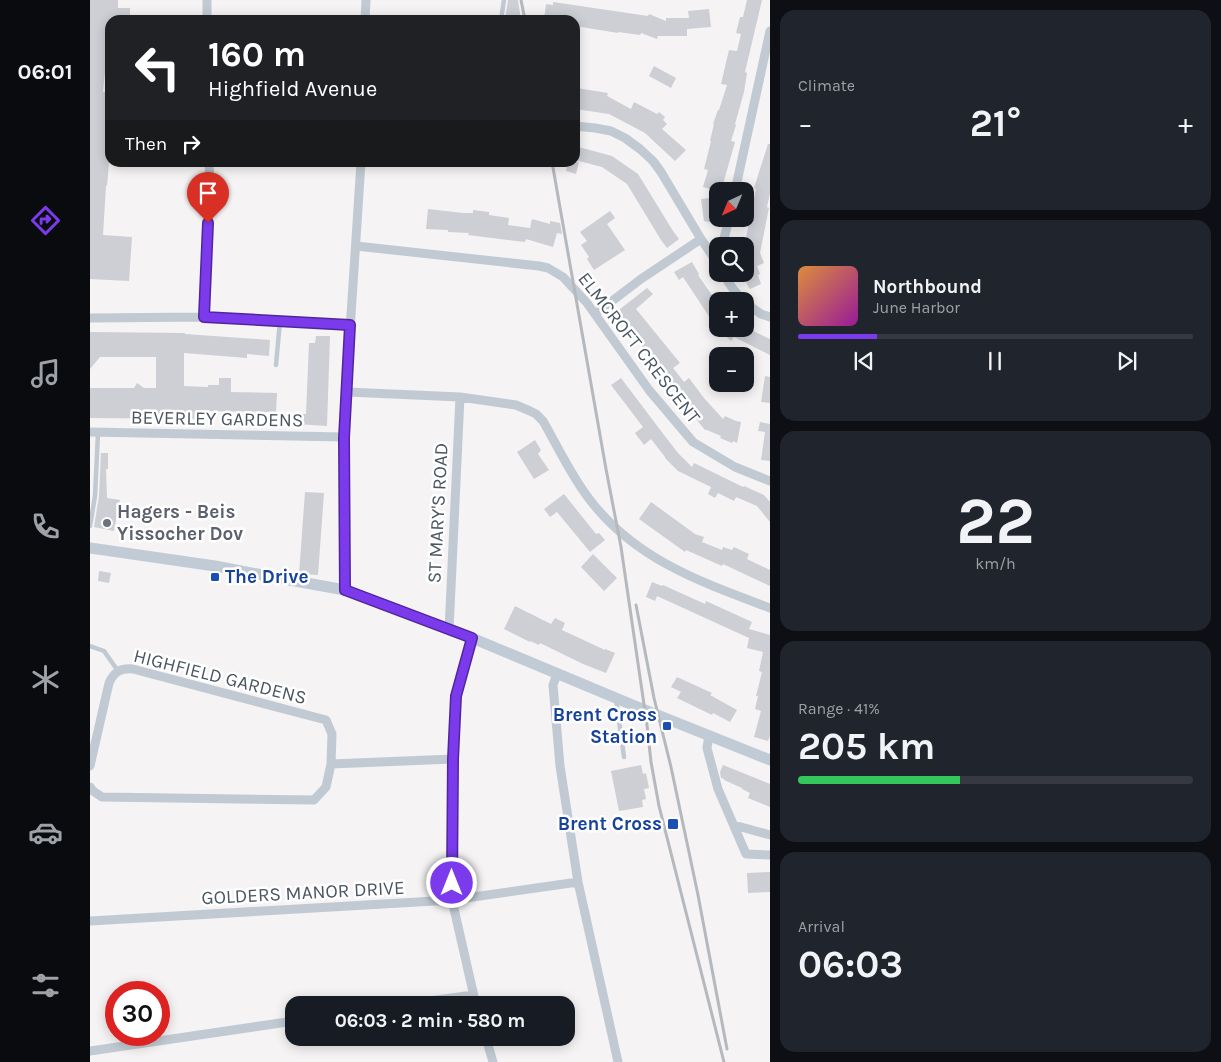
<!DOCTYPE html>
<html lang="en">
<head>
<meta charset="utf-8">
<style>
  body { margin:0; font-family:Karla,sans-serif; background:#20242c; color:#f1f3f6; height:100vh; display:flex; flex-direction:column; font-size:19px; white-space:nowrap }
  * { box-sizing:border-box; margin:0 }
  p { font-size:16px; color:#9ea1a6 }
  .icon { flex:none; width:28px; height:28px; fill:none; stroke:currentColor; stroke-width:2; stroke-linecap:round; stroke-linejoin:round }
  .map { position:relative; flex:1; overflow:hidden }
  .side { display:flex; flex-direction:column; gap:10px; padding:10px; background:#0d0f14; width:451px }
  .side>* { flex:none }
  .top-card { position:absolute; left:15px; top:15px; width:475px; height:152px; border-radius:15px; box-shadow:0 2px 12px #0003; background:#202124; color:#fff; overflow:hidden }
  .needle { width:32px; rotate:224deg }
  .tools { position:absolute; left:619px; top:182px; display:grid; gap:10px }
  .tools a { display:grid; place-items:center; width:45px; height:45px; border-radius:10px; background:#171b24; box-shadow:0 2px 12px #0003; font-size:25px }
  .speed { position:absolute; left:15px; top:981px; display:flex; gap:10px; font-size:25px; font-weight:700; text-align:center }
  .speed>* { display:grid; place-content:center; width:65px; height:65px; border-radius:50%; background:#171b24; box-shadow:0 2px 12px #0003; line-height:1 }
  .speed .limit { border:8px solid #d22; background:#fff; color:#111 }
  .pin { position:absolute; display:grid; place-items:center; width:42px; height:42px; color:#fff; margin:-51px -21px; border-radius:50% 50% 50% 0; rotate:-45deg; box-shadow:0 0 5px #0007 }
  .pin .icon { rotate:45deg }
  .me { position:absolute; width:55px; margin:-28px; rotate:0deg; stroke-linejoin:round; filter:drop-shadow(0 0 4px #0008) }
  .turn { display:flex; align-items:center; gap:18px; height:105px; padding:0 20px; font-size:22px }
  .turn .icon { width:65px; height:65px; stroke-width:2.5 }
  .turn b { display:block; font-size:35px; line-height:42px }
  .then { display:flex; align-items:center; height:48px; padding:0 20px; background:#0003; gap:10px; font-size:19px }
  .big { font-size:38px; font-weight:700; line-height:1.1 }
  .side .tile { flex:1; display:flex; flex-direction:column; justify-content:center; gap:8px; min-width:0; padding:0 18px; border-radius:15px; background:#20242c }
  .side .dial { align-items:center; gap:0 }
  .dial b { font-size:65px; line-height:1 }
  .song { display:flex; align-items:center; gap:15px }
  .cover { width:60px; height:60px; border-radius:8px; background:linear-gradient(135deg,hsl(30 70% 55%),hsl(300 70% 35%)) }
  .played { height:5px; border-radius:2px; background:linear-gradient(90deg,#7c3aed 20%,#363941 20%) }
  .keys { display:flex; justify-content:space-around; direction:ltr }
  .heat { display:flex; justify-content:space-between; align-items:center; font-size:28px; direction:ltr }
  .charge { height:8px; border-radius:4px; background:linear-gradient(90deg,#34c759 41%,#363941 0) }
  .trip { position:absolute; left:195px; top:996px; width:290px; height:50px; border-radius:15px; background:#171b24; box-shadow:0 2px 12px #0003; font-weight:700; line-height:50px; text-align:center }
  main { display:flex; flex:1; min-height:0 }
  .tab-bar { display:flex; flex-direction:column; width:90px; justify-content:space-around; align-items:center; background:#090b0e; color:#9ea1a6 }
  .tab-bar .icon { width:35px; height:35px }
  .tab-bar .active { color:#7c3aed }
  .tab-bar b { font-size:22px; color:#f1f3f6 }
  .map>svg:first-child { display:block }
  .building { fill:#cdcfd5 }
  .lines { fill:none; stroke-linecap:round; stroke-linejoin:round }
  .lane { stroke:#c1cad2; stroke-width:4.5 }
  .street { stroke:#c1cad2; stroke-width:9 }
  .secondary { stroke:#c1cbd6; stroke-width:11 }
  .rail { stroke:#b5b8bd; stroke-width:3 }
  .route-casing { stroke:#51269a; stroke-width:12 }
  .route { stroke:#7c3aed; stroke-width:9 }
  .worship-dot { fill:#6b7280; stroke:#fff; stroke-width:2 }
  .transit-dot { fill:#1a4fb4; stroke:#fff; stroke-width:2 }
  .labels { text-anchor:middle; dominant-baseline:central; stroke-width:5; stroke-linejoin:round; paint-order:stroke }
  .street-label { font-size:19px; fill:#4a5661; stroke:#fff }
  .worship-label { font-size:19px; font-weight:bold; fill:#5b616d; stroke:#fff; text-anchor:start }
  .transit-label { font-size:19px; font-weight:bold; fill:#164399; stroke:#fff; text-anchor:end }
</style>
</head>
<body>
<main>
<nav class="tab-bar">
<b>06:01</b>
<svg class="icon active" aria-label="directions" viewBox="0 0 24 24"><path d="M12 3l9 9-9 9-9-9zM9 14v-3h6M13 9l2 2-2 2"/></svg>
<svg class="icon" aria-label="music" viewBox="0 0 24 24"><path d="M9 18V5l10-2v13"/><circle cx="6" cy="18" r="3"/><circle cx="16" cy="16" r="3"/></svg>
<svg class="icon" aria-label="phone" viewBox="0 0 24 24"><path d="M5 4h4l2 5-3 2q2 4 5 5l2-3 5 2v4C11 20 4 13 5 4z"/></svg>
<svg class="icon" aria-label="climate" viewBox="0 0 24 24"><path d="M12 3v18M4 7l16 10M4 17L20 7"/></svg>
<svg class="icon" aria-label="car" viewBox="0 0 24 24"><path d="M5 17H2v-5l4-1 3-4h7l3 4 3 1v5h-3M9 17h6M6 11h13"/><circle cx="7" cy="17" r="2"/><circle cx="17" cy="17" r="2"/></svg>
<svg class="icon" aria-label="filters" viewBox="0 0 24 24"><path d="M4 7h16M4 17h16"/><circle cx="9" cy="7" r="2"/><circle cx="15" cy="17" r="2"/></svg>
</nav>
<div class="map">
<svg width="680" height="1062" viewBox="0 0 680 1062">
  <rect width="100%" height="100%" fill="#f5f3f3"/>
  <path class="building" d="M0,0h28v8h12v12h-20v53l-5,-1 -2,20h7l-2,50h2v21h-1l-2,23h-1l-3,49 29,2 -3,44 -39,-2z
    M418,0h10l3,20h-16z
    M657,0h15l-17,72 2,1 -3,19 -9,32 1,1 -5,16 4,1 -14,49h-4l-14,-4 5,-17 -4,-1 7,-28h-1l4,-17h-1l5,-14h1l8,-25 -6,-1 8,-34 8,1 4,-17 -5,-1 4,-16h3z
    M463,2l95,14 1,-2 17,7v-3h23l-1,-7 21,-2 2,18 -24,2v7h-29l-1,3 -16,-6 -1,2 -22,-3v1l-43,-7v-6l-31,-1 2,-15 7,1z
    M564,66l22,12 -5,10 -22,-12z
    M487,88l31,5 -1,3 24,13 3,-7 23,12 2,-2 6,5 -2,3 4,4 -5,5 24,21 -11,11 -30,-28 -36,-19 -34,-5z
    M678,144h2v49l-3,14 2,1 -9,45 4,10 -7,3 3,8 -2,1 3,9 -11,5 -1,-1 -7,-14h3v-31l11,-54 -2,-1z
    M485,146l37,10 26,18 35,57 6,8 -12,9 -6,-8 -34,-56 -25,-17 -27,-7z
    M478,162h11l-3,12 -10,-3z
    M628,197v9l-5,17 -9,-2 -3,-22z
    M338,209l35,4h10v-3l16,2v3l20,3 -1,7 22,3 2,-9 18,5v-3l10,2 2,11 -5,-1 -4,14 -27,-8 -1,3 -57,-7 1,-2 -21,-1v-2l-22,-1z
    M520,211l5,7 -8,6 18,26 -31,20 -7,-11 2,-2 -8,-12 6,-4 -7,-9z
    M602,262l7,12 -1,1 20,29v26l-35,-53 -4,3 -5,-8z
    M557,288l6,6 -17,15 44,54 -7,5 11,14 5,-4 15,20 19,21 2,-3 11,5 5,1 -4,21 -4,-2 -1,2 -12,-5 1,-2 -14,-6h-2l-13,-16 -49,-66 -28,-35z
    M628,329h31l21,10v16l-36,-18 -3,4z
    M0,332l95,1v1l85,6 -1,16 -22,-2v4l-63,-5v33l24,1v-2h11v-7h12v14l46,1 -1,19 -75,-1v8l-111,-1v-30h44l3,-5 7,5h12v-31h-56l-10,12z
    M226,336h14l-3,90 -31,-2 1,-10h9l3,-71h6z
    M675,376l5,1v26l-9,-1z
    M531,378l40,53 17,22 14,14 2,-4 49,24 1,-1 20,9 6,7v20l-13,-16 -21,-9 -2,4 -16,-8 -3,5 -7,-4 3,-7 -33,-16 -13,-13v-1l-14,-18 -7,6 -9,-12 8,-6 -32,-42z
    M670,422l10,2v37l-9,-1 4,-28 -7,-1z
    M445,440l6,10 -3,4 11,16 -15,9 -17,-27z
    M11,453h7v16h-2l1,29 13,2 -6,31 -20,-4 5,-31z
    M215,492l19,1 -6,82 -19,-1z
    M474,494l32,40 3,-1 6,7 -15,12 -33,-40 -7,5 -6,-8z
    M561,502l44,32 9,3 -2,5 20,8 1,-3 9,3 2,-3 15,7 -2,5 23,11v16l-47,-22 -1,2 -36,-16 -1,2 -46,-33z
    M503,554l24,24 -13,13 -23,-24z
    M9,571l12,2 -2,10 -11,-2z
    M562,582l10,4 1,-1 42,19 1,-3 46,21 -3,7 21,6v101l-2,5 -14,-4 7,-26 -6,-2 3,-13h-2l6,-24 -3,-1 4,-19 -16,-4 2,-10 -92,-42 -2,5 -9,-4z
    M425,606l36,18 4,-6 10,5 -3,7 43,20v-1l10,4 -9,20 -23,-9 -43,-21 -1,2 -9,-4v1l-26,-13z
    M587,677l35,16 -2,2 27,15 -7,12 -17,-9 -1,2 -35,-17 4,-6 -10,-5z
    M551,765l2,9 3,-1 3,15 -5,1 2,10 -4,1 1,7 -24,4 -8,-40z
    M633,765l47,19v23l-22,-9 2,-5 -8,-4v-1l-18,-8v-1l-3,-1 -1,-6z
    M680,872v20l-22,1 -1,-20z"/>
  <g class="lines">
    <path class="lane" d="M411,20l3,-20
      M186,365l4,-44
      M0,526l5,-30 3,-63
      M0,646l14,5 14,20
      M526,699l8,58"/>
    <path class="street" d="M117,0v20
      M275,20l1,-20
      M485,126l20,2 16,3 14,7 15,11 13,12 8,11 40,67 17,25
      M645,191l35,-160
      M266,246l183,20 9,2 15,9 24,26 62,87 44,52 42,25 35,14
      M632,246l7,-27
      M633,274l10,15 10,12
      M655,303l16,11 9,3
      M505,314l46,-35 60,-40
      M114,317l6,-132 -1,-23
      M0,318l114,-1 146,8
      M257,392l113,5 56,8 14,6 6,3 7,7c15,26 28,55 47,79 46,60 111,82 180,108
      M0,432l254,5
      M255,590l-1,-153 7,-122 10,-153
      M359,630l11,-233
      M382,638l-17,58 -2,63 -1,141 24,105
      M467,674l-4,11 7,81 18,116 40,180
      M619,735l-2,13 11,41 28,65 24,1
      M0,766l19,-83c5,-11 11,-15 24,-14l193,51 6,14 -1,30
      M0,787l3,4 9,6 212,3 12,-13 5,-23 122,-5
      M644,825l36,10
      M0,921l362,-21 126,-18
      M311,1005l72,-10
      M396,1038l7,24
      M0,1051l204,-30"/>
    <path class="secondary" d="M0,548l125,18 69,13 61,11 127,48 163,68 135,54"/>
    <path class="rail" d="M431,0l4,20
      M462,162l54,307 15,78 26,178 4,37 8,44 65,256
      M546,605l18,93 17,69 27,128 29,154"/>
  </g>
  <g class="lines">
    <g class="route-casing">
      <path id="route" d="M118,223l-4,94 146,8 -6,113 1,152 127,48 -16,58 -3,63 -1,124"/>
    </g>
    <use href="#route" class="route"/>
  </g>
  <circle class="worship-dot" cx="17" cy="523" r="5"/>
  <g class="transit-dot">
    <rect x="120" y="572" width="10" height="10" rx="2.5"/>
    <rect x="572" y="721" width="10" height="10" rx="2.5"/>
    <rect x="577" y="818" width="12" height="12" rx="2.5"/>
  </g>
  <g class="labels">
    <g class="street-label">
      <text transform="translate(549 348) rotate(52)">ELMCROFT CRESCENT</text>
      <text transform="translate(127 419) rotate(1)">BEVERLEY GARDENS</text>
      <text transform="translate(348 513) rotate(-87)">ST MARY'S ROAD</text>
      <text transform="translate(130 677) rotate(14)">HIGHFIELD GARDENS</text>
      <text transform="translate(213 893) rotate(-3)">GOLDERS MANOR DRIVE</text>
    </g>
    <g class="worship-label">
      <text x="27" y="512">Hagers - Beis<tspan x="27" dy="22">Yissocher Dov</tspan></text>
    </g>
    <g class="transit-label">
      <text x="135" y="577" text-anchor="start">The Drive</text>
      <text x="567" y="715">Brent Cross<tspan x="567" dy="22">Station</tspan></text>
      <text x="572" y="824">Brent Cross</text>
    </g>
  </g>
</svg>
<div class="tools">
<a><svg class="needle" viewBox="-14 -14 28 28"><path d="M0-13l5 13h-10z" fill="#e53935"/><path d="M0 13l5-13h-10z" fill="#9ea1a6"/></svg></a>
<a><svg class="icon" aria-label="search" viewBox="0 0 24 24"><circle cx="10" cy="10" r="6"/><path d="M15 15l6 6"/></svg></a>
<a>+</a>
<a>−</a>
</div>
<div class="speed"><div class="limit">30</div></div>
<div class="pin" style="left:118px;top:223px;background:#d93025"><svg class="icon" aria-label="arrive" viewBox="0 0 24 24"><path d="M6 21V4h12l-3 4 3 4H6"/></svg></div>
<svg class="me" style="left:362px;top:883px" viewBox="-20 -20 40 40"><circle r="17" fill="#7c3aed" stroke="#fff" stroke-width="3"/><path d="M0-11L8 9 0 5-8 9z" fill="#fff"/></svg>
<div class="trip">06:03 · 2 min · 580 m</div>
<div class="top-card">
<div class="turn"><svg class="icon" aria-label="left" viewBox="0 0 24 24"><path d="M17 20v-9H6M10 6l-5 5 5 5"/></svg><div><b>160 m</b>Highfield Avenue</div></div>
<div class="then">Then<svg class="icon" aria-label="right" viewBox="0 0 24 24"><path d="M7 20v-9h11M14 6l5 5-5 5"/></svg></div>
</div>
</div>
<section class="side">
<div class="tile"><p>Climate</p>
<div class="heat"><a>−</a><b class="big">21°</b><a>+</a></div>
</div>
<div class="tile">
<div class="song"><i class="cover"></i><div><b>Northbound</b><p>June Harbor</p></div></div>
<div class="played"></div>
<div class="keys"><svg class="icon" aria-label="previous" viewBox="0 0 24 24"><path d="M18 5L8 12l10 7zM5 5v14"/></svg><svg class="icon" aria-label="pause" viewBox="0 0 24 24"><path d="M8 5v14M16 5v14"/></svg><svg class="icon" aria-label="next" viewBox="0 0 24 24"><path d="M6 5l10 7-10 7zM19 5v14"/></svg></div>
</div>
<div class="tile dial"><b>22</b><p>km/h</p></div>
<div class="tile"><p>Range · 41%</p><b class="big">205 km</b><div class="charge"></div></div>
<div class="tile"><p>Arrival</p><b class="big">06:03</b></div>
</section>
</main>
</body>
</html>
